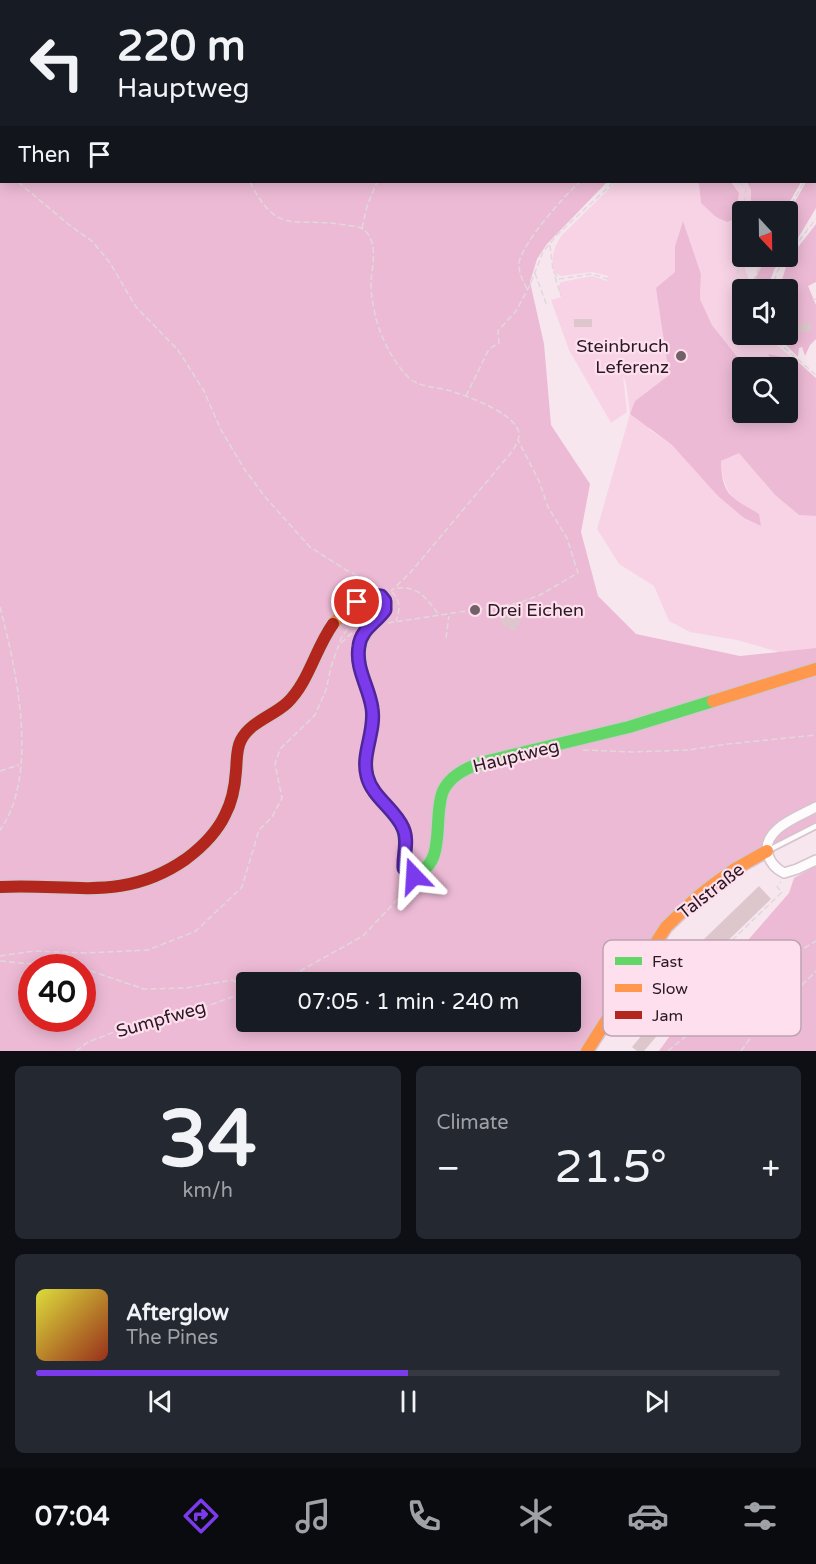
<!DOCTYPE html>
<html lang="en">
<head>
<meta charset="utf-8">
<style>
  body { margin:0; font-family:"Varela Round",sans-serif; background:#242831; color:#f1f3f6; height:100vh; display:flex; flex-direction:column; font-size:22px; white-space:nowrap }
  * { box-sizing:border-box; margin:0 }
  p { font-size:20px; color:#9ea1a6 }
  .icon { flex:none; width:33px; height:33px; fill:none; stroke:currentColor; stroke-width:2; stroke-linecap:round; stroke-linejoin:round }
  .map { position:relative; height:1051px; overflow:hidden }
  .side { display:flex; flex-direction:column; gap:15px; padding:15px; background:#0d0f14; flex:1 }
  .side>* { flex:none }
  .guide { position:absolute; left:0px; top:0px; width:816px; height:183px; box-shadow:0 3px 15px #0003; background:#171b24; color:#f1f3f6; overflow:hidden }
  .needle { width:39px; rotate:158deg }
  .buttons { position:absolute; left:732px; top:201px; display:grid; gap:12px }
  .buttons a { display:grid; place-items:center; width:66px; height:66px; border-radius:6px; background:#171b24; box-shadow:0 3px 15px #0003; font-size:30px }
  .speed { position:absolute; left:18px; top:954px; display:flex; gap:12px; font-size:30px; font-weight:700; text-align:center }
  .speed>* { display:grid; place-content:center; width:78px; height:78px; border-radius:50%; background:#171b24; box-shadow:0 3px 15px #0003; line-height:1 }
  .speed .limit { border:9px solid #d22; background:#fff; color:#111 }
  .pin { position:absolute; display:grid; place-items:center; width:51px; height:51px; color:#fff; margin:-26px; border:3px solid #fff; border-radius:50%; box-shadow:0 2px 6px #0007 }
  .me { position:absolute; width:66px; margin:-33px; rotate:340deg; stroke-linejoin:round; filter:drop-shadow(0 0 4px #0008) }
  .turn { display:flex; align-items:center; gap:21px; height:126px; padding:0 18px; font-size:27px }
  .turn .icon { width:78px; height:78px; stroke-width:2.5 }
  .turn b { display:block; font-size:42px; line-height:51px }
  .then { display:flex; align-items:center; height:57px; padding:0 18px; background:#0003; gap:12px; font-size:22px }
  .big { font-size:45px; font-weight:600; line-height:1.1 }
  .side .widget { flex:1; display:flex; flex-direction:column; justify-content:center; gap:9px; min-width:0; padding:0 21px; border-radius:9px; background:#242831 }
  .side .dial { align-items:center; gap:0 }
  .dial b { font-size:78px; line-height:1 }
  .song { display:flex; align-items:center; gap:18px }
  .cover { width:72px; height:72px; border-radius:9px; background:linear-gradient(135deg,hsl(60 70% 55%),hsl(10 70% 35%)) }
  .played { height:6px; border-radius:3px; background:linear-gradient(90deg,#7c3aed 50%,#363941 50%) }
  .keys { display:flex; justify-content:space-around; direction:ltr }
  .heat { display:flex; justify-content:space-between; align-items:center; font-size:33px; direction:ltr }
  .side .tiles { flex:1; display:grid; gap:15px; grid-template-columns:1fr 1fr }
  .widget:last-child { grid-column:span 2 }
  .trip { position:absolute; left:236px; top:972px; width:345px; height:60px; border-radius:6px; background:#171b24; box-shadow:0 3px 15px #0003; font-weight:600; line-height:60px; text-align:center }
  .menu { display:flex; height:96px; justify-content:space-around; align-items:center; background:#090b0e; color:#9ea1a6 }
  .menu .icon { width:42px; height:42px }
  .menu .current { color:#7c3aed }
  .menu b { font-size:27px; color:#f1f3f6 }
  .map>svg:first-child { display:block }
  .green { fill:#f8d3e6 }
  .forest { fill:#edbad5; fill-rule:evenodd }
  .building { fill:#dec6cd }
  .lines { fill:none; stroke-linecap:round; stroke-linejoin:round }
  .lane-casing { stroke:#d5c4cd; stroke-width:8 }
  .street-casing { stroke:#d5c4cd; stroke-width:12 }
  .fast-casing { stroke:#d5c4cd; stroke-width:15 }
  .slow-casing { stroke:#d5c4cd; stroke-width:15 }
  .jam-casing { stroke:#d5c4cd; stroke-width:15 }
  .path { stroke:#dfd9dc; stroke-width:1.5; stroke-dasharray:6 3; stroke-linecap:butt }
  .lane { stroke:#fefbfc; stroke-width:4.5 }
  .street { stroke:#fefbfc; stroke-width:9 }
  .fast { stroke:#63d668; stroke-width:12 }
  .slow { stroke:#ff974d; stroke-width:12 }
  .jam { stroke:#b3261e; stroke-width:12 }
  .route-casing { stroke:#51269a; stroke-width:15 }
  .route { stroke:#7c3aed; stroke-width:10 }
  .poi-dot { fill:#726069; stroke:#fedfee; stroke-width:2 }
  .labels { text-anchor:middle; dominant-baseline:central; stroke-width:4.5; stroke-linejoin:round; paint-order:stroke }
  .poi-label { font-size:18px; fill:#2a1822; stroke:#fedfee; text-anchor:end }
  .street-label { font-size:18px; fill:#2a1822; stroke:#fedfee }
  .key { fill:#fedfee; stroke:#bea3b1; stroke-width:1.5 }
  .key-label { font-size:16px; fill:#2a1822 }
</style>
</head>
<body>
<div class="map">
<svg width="816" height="1051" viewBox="0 0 816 1051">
  <rect width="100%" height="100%" fill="#f7e6ee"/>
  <path class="green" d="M654,0h162v52l-2,-50z
    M616,182h81l2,2 2,19 38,-10 -8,-11h16l4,8v21l-9,1v44l6,1 -3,13 5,12 -2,7 -6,1v44l26,1 8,10 20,15 -27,-5 4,8 -2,4 -26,1 -33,-43 -12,-26 1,-25 -18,-52 -8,24v26l-18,16 12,87 -34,26 15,29 22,15 72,73 17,8c-23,-23 -38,-30 -40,-65l18,-9 36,43 24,20 17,1v136l-20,5 -59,-17 -47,-8 -21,-11 -15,-35 -35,-22 -22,-35 33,-115 -4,-31 -3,-7 4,36 -16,11 -42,-73 -18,-50 10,-3 -3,-10 3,-5 31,-6 15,5 1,-5 -16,-4 -31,4 -7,-4c-4,-15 0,-25 8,-37z"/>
  <path class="forest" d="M0,0l658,1 -656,1v180h605l-60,62 -10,15 -7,23 14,62 7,81 39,59 -9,48 17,64 38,38 104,22 76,-8v178l-32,15 -106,74 -91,136h-587zM32,968h50v50h-50zM246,982h324v40h-324z
    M816,153v55l-18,30 -10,12v-36l18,-32h8z
    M697,182h34l8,11 -4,26 -8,3 -11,-5 -15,-14 -2,-19z
    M747,182h54l-17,30 -33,-1v-21z
    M683,221l18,53 -1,25 12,26 33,42 -3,1v44h46v-44l-17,-1 2,-4 -5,-9 28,6 20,18v138l-17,-1 -24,-20 -36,-42 -18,8c1,36 11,36 38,53l2,12 -17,-8 -26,-22 -46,-51 -42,-31 5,-13 34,-26 -13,-87 19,-16v-26z
    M816,224v58l-8,4 8,19v34l-6,6 -5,11 -3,-9 -3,1 -1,9 -16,-16 -3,-6 9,-1v-44h-9l9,-30z
    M766,257h16l-8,13 -6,17 -2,2h-9l-2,-10z
    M816,866v185h-157l35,-49 95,-109 5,-15z"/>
  <path class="building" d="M574,319h18v8h-18z
    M811,322l1,9 -14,2 -1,-9z
    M519,610l3,11 -3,1v3l-3,1 1,4 -7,1 -1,-5 -6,1 -3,-13z
    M759,886l12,13 -86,83 -12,-13z
    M652,1023l9,8 -17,20h-7l-5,-4z"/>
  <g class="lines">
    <g class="lane-casing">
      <path id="lane" d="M767,851l49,-25"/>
    </g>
    <g class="street-casing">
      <path id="street" d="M816,807c-18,10 -55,22 -48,48 3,9 8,14 16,18l13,-4 19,-9"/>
    </g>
    <g class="fast-casing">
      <path id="fast" d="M405,853l-1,16 9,6c35,-9 19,-58 30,-84 7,-15 22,-22 37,-28l149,-36 84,-26"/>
    </g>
    <g class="slow-casing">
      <path id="slow" d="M333,624c13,-14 28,-30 48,-28 1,3 3,5 4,8 2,15 -30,25 -26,56 2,19 13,35 13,54 2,21 -11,42 -4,64 9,32 41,34 37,75
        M713,701l103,-32
        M587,1051l79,-124 30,-29 18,-14 21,-15 32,-18"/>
    </g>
    <g class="jam-casing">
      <path id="jam" d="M0,887c71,-4 123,16 186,-28 16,-12 30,-25 39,-44 7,-13 10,-29 11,-44 1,-10 0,-22 5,-31 9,-18 32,-24 46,-37 22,-21 28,-54 46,-79"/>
    </g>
    <path class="path" d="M447,0l1,2
      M608,0l5,2
      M502,2v-2
      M0,30h2
      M814,85l2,2
      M814,150l2,-8
      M0,169l2,1
      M18,182l50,42 25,18 17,21 26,44 42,43 26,41 17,39 24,40 21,28 44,49 36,23 21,10 4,5
      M250,182c28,56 46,34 95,43 6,1 13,1 18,4 16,12 9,37 8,53 0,9 1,18 3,27 4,24 18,52 35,69 10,9 26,9 38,12 18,5 70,23 72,44 0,8 -5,14 -9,20l-100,119 -19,18
      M739,182l7,7 -3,23
      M787,212l17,-30
      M742,217v18
      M362,228l5,-22 10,-24
      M550,245l3,26 6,8 33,-5 16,5
      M742,251l-5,26 7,13
      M788,255l28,-36
      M535,273l12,33
      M555,277l6,19
      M527,289c-4,-8 -9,-17 -8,-26 2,-18 46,-69 61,-81
      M754,290l-1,-8 11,-26
      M772,290l5,-18 9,-16
      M813,300l3,-1
      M772,334l8,10 36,31
      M466,396l23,-47 10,-6 -1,-12 18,-20 14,-26 13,-33 14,-17 57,-53
      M397,588c22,-2 30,11 42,27
      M392,592c9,9 8,18 4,29
      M0,607c16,61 40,167 0,223
      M388,623l131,-20 21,-8 38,-22 -11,-35 -19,-31 -9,-26 -21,-41
      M446,638l3,-22
      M341,643l12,-11
      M583,750l49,2 57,-2 39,-6 88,-9
      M0,771l19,-6
      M0,956l34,-5 52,2 62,-3 48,-19 46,-44 17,-57 13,-13 10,-19 -7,-34 5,-15 35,-34 11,-25 5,-23 11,-31 15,-19
      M0,961l75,7
      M82,968l62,21 42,-1 46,-8 10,5
      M266,982h8l26,-11 63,-35 47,-50
      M687,984l95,-92 -5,-5 4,-5
      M76,1051l12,-9 42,-16 46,-8 61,-23 5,-10
      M668,1051c48,-40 95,-78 148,-110
      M741,1051l13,-18 62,-62"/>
    <use href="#lane" class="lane"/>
    <use href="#street" class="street"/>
    <use href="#fast" class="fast"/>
    <use href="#slow" class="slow"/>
    <use href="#jam" class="jam"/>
  </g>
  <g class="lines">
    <g class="route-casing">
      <path id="route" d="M357,602l11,-7 13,1 4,5v9c-9,13 -24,19 -26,36 -4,22 10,41 13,62 4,23 -11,46 -5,68 5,21 28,33 36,52 6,13 0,27 1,40l5,6 5,2"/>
    </g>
    <use href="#route" class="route"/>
  </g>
  <g class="poi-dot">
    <circle cx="681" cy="356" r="6"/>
    <circle cx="475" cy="610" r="6"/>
  </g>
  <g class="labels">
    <g class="poi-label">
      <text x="669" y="346">Steinbruch<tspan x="669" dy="21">Leferenz</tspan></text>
      <text x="487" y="610" text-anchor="start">Drei Eichen</text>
    </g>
    <g class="street-label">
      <text transform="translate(516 756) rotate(-14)">Hauptweg</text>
      <text transform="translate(711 891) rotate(-38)">Talstraße</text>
      <text transform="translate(161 1019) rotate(-16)">Sumpfweg</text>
    </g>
  </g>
  <rect x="603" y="940" width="198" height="96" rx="9" class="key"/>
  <rect x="615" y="957" width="27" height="8" fill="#63d668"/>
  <rect x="615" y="984" width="27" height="8" fill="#ff974d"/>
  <rect x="615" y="1011" width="27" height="8" fill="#b3261e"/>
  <g class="key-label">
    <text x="652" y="967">Fast</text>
    <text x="652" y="994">Slow</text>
    <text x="652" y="1021">Jam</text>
  </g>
</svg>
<div class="buttons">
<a><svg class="needle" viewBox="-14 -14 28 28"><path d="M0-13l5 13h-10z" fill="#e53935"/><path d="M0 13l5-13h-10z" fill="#9ea1a6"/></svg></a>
<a><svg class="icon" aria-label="sound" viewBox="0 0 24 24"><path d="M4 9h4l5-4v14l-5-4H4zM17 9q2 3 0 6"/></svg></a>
<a><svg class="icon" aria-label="search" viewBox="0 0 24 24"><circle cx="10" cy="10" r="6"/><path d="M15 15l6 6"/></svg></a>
</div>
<div class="speed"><div class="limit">40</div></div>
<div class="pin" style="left:357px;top:602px;background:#d93025"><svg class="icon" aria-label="arrive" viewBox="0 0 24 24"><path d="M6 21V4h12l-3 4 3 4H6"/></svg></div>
<svg class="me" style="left:414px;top:876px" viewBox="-20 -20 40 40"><path d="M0-17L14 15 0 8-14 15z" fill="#7c3aed" stroke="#fff" stroke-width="4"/></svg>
<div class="trip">07:05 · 1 min · 240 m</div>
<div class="guide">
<div class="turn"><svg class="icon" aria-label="left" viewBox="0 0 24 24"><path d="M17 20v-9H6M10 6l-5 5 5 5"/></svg><div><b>220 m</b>Hauptweg</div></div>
<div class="then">Then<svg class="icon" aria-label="arrive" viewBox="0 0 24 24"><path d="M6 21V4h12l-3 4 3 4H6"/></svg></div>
</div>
</div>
<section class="side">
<div class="tiles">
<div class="widget dial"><b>34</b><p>km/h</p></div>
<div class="widget"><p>Climate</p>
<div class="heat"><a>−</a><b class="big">21.5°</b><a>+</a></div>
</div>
<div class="widget">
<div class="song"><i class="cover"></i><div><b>Afterglow</b><p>The Pines</p></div></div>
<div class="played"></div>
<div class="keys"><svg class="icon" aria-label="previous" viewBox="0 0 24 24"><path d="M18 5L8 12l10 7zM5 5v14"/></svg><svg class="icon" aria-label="pause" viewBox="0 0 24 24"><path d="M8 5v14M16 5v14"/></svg><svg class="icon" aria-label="next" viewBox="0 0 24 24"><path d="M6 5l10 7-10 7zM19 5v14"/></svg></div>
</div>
</div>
</section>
<nav class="menu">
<b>07:04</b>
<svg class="icon current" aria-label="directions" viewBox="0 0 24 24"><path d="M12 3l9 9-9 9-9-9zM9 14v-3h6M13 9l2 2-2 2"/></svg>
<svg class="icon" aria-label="music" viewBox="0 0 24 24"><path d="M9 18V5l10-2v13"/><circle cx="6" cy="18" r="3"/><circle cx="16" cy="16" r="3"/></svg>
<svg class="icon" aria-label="phone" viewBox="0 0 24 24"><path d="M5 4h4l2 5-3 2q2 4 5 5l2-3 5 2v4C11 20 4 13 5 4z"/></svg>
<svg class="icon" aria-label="climate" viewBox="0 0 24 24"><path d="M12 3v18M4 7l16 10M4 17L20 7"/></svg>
<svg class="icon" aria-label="car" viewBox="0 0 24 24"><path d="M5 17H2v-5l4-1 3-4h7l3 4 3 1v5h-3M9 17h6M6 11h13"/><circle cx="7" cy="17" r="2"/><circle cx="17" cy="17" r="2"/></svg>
<svg class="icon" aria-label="filters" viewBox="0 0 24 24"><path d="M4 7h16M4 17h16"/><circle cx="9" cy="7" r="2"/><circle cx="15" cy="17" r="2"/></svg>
</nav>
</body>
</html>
